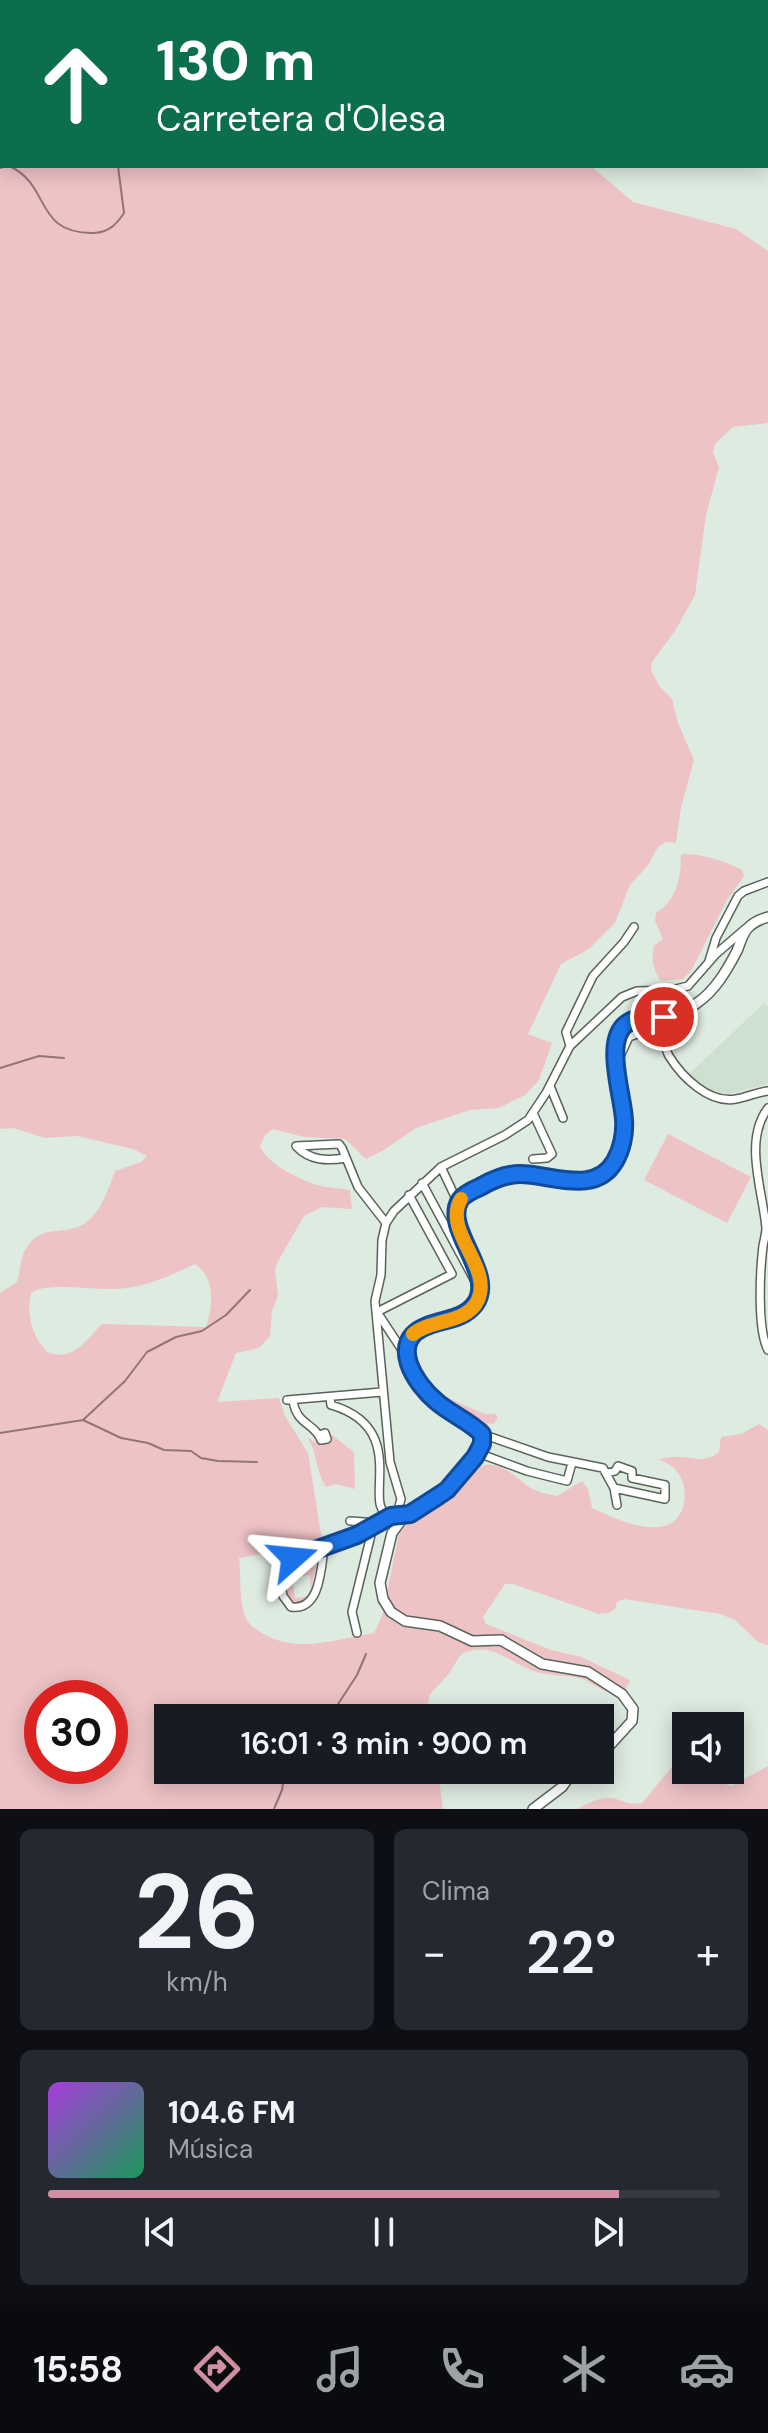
<!DOCTYPE html>
<html lang="es">
<head>
<meta charset="utf-8">
<style>
  body { margin:0; font-family:"DM Sans",sans-serif; background:#242831; color:#f1f3f6; height:100vh; display:flex; flex-direction:column; font-size:30px; white-space:nowrap }
  * { box-sizing:border-box; margin:0 }
  p { font-size:26px; color:#9ea1a6 }
  .icon { flex:none; width:44px; height:44px; fill:none; stroke:currentColor; stroke-width:2; stroke-linecap:round; stroke-linejoin:round }
  .map { position:relative; height:1809px; overflow:hidden }
  .sheet { display:flex; flex-direction:column; gap:20px; padding:20px; background:#0d0f14; flex:1 }
  .sheet>* { flex:none }
  .top-card { position:absolute; left:0px; top:0px; width:768px; height:168px; box-shadow:0 4px 20px #0003; background:#0b6e4f; color:#fff; overflow:hidden }
  .controls { position:absolute; left:672px; top:1712px; display:grid; gap:16px }
  .controls a { display:grid; place-items:center; width:72px; height:72px; border-radius:0px; background:#171b24; box-shadow:0 4px 20px #0003; font-size:40px }
  .speed { position:absolute; left:24px; top:1680px; display:flex; gap:16px; font-size:40px; font-weight:700; text-align:center }
  .speed>* { display:grid; place-content:center; width:104px; height:104px; border-radius:50%; background:#171b24; box-shadow:0 4px 20px #0003; line-height:1 }
  .speed .limit { border:12px solid #d22; background:#fff; color:#111 }
  .pin { position:absolute; display:grid; place-items:center; width:68px; height:68px; color:#fff; margin:-34px; border:4px solid #fff; border-radius:50%; box-shadow:0 2px 8px #0007 }
  .me { position:absolute; width:88px; margin:-44px; rotate:72deg; stroke-linejoin:round; filter:drop-shadow(0 0 6px #0008) }
  .turn { display:flex; align-items:center; gap:28px; height:168px; padding:0 24px; font-size:36px }
  .turn .icon { width:104px; height:104px; stroke-width:2.5 }
  .turn b { display:block; font-size:56px; line-height:68px }
  .big { font-size:60px; font-weight:600; line-height:1.1 }
  .sheet .tile { flex:1; display:flex; flex-direction:column; justify-content:center; gap:12px; min-width:0; padding:0 28px; border-radius:12px; background:#242831 }
  .sheet .dial { align-items:center; gap:0 }
  .dial b { font-size:104px; line-height:1 }
  .song { display:flex; align-items:center; gap:24px }
  .cover { width:96px; height:96px; border-radius:12px; background:linear-gradient(135deg,hsl(280 70% 55%),hsl(150 70% 35%)) }
  .played { height:8px; border-radius:4px; background:linear-gradient(90deg,#d18fa3 85%,#363941 85%) }
  .keys { display:flex; justify-content:space-around; direction:ltr }
  .heat { display:flex; justify-content:space-between; align-items:center; font-size:44px; direction:ltr }
  .sheet .tiles { flex:1; display:grid; gap:20px; grid-template-columns:1fr 1fr }
  .tile:last-child { grid-column:span 2 }
  .trip { position:absolute; left:154px; top:1704px; width:460px; height:80px; border-radius:0px; background:#171b24; box-shadow:0 4px 20px #0003; font-weight:600; line-height:80px; text-align:center }
  .menu { display:flex; height:128px; justify-content:space-around; align-items:center; background:#090b0e; color:#9ea1a6 }
  .menu .icon { width:56px; height:56px }
  .menu .active { color:#d18fa3 }
  .menu b { font-size:36px; color:#f1f3f6 }
  .map>svg:first-child { display:block }
  .built { fill:#cee1d1 }
  .green { fill:#eec3c6; fill-rule:evenodd }
  .lines { fill:none; stroke-linecap:round; stroke-linejoin:round }
  .stream { stroke:#937577; stroke-width:2 }
  .minor-casing { stroke:#58645a; stroke-width:10 }
  .tertiary-casing { stroke:#58645a; stroke-width:12 }
  .minor { stroke:#fff; stroke-width:7 }
  .tertiary { stroke:#fff; stroke-width:9 }
  .route-casing { stroke:#114b97; stroke-width:20 }
  .route { stroke:#1a73e8; stroke-width:14 }
  .slow { stroke:#f59e0b; stroke-width:14 }
</style>
</head>
<body>
<div class="map">
<svg width="768" height="1809" viewBox="0 0 768 1809">
  <rect width="100%" height="100%" fill="#deebe0"/>
  <path class="built" d="M764,1003l4,3v78l-39,10 -14,-2 -19,-11 -7,-7z"/>
  <path class="green" d="M0,0h691l-689,2v164h589l42,36 103,27 32,22v172l-35,4 -18,17 -2,8 6,15 -13,48 -11,80 -20,36 -23,31 -1,8 9,17 12,12 6,24 16,37 -13,47 -5,36 -10,-1 -8,5 -10,18 -18,20 -15,38 -26,26 -28,15 -33,70 24,9 -13,37 -14,15 -26,13 -29,2 -54,18 -32,22 -18,9 -21,-20 -41,-2 -31,-8 -8,6 -5,11c7,18 39,33 57,39 11,3 22,3 33,5l2,19 -30,-2 -18,9 -27,47 -2,8 3,25 -6,15 -2,25 -11,12 -23,5 -19,49 62,-4 6,18 23,37 14,87 -28,9 -55,9c2,17 0,38 5,55 2,9 8,14 16,19 37,23 75,7 114,1l8,-17 17,-82c11,-17 32,-25 49,-37 11,-8 18,-24 31,-30 23,-10 39,15 54,22 7,4 16,5 24,7l25,-15 6,8 4,19c20,9 44,21 66,19 29,-1 34,-40 17,-58 -4,-4 -11,-7 -16,-10 7,-1 14,-3 21,-2 17,1 24,6 39,-5l2,-15 20,-3 18,-10 9,6v215l-10,-3 -23,-22 -15,-6 -96,-15 -7,3 -2,7 -7,4 -9,1 -86,-30h-8l-22,33 3,7 65,26 30,7 49,23c-9,29 -34,3 -51,-2 -14,-3 -30,-2 -43,-6 -25,-8 -42,-30 -70,-20 -10,4 -12,17 -19,24 -16,18 -22,16 -17,42h-262v52h270l5,39h-443v-516l17,-11c3,-9 3,-21 7,-30 14,-28 32,-17 54,-25 21,-8 30,-37 37,-56l26,-9 6,-6 -14,-7 -56,-13 -32,2 -32,-10 -13,1zM195,1264c21,14 18,42 11,63l-104,-3c-17,17 -28,38 -55,28 -15,-16 -21,-38 -16,-59l8,-4c26,-5 51,1 77,0 28,-1 54,-13 79,-25zM42,1698h68v68h-68z
    M681,854c21,0 42,6 61,16l2,6 -17,24 -36,71 -8,8 -22,2c-8,-12 -10,-21 -7,-35l9,-7 -8,-18 1,-8c21,-13 25,-35 25,-59z
    M668,1134l83,43 -24,46 -83,-43z
    M445,1397l40,17h10l3,4 -5,6 -4,-1 -4,7 -32,-22z
    M332,1435l22,17 1,37 -19,-5 -10,3c-11,-16 -8,-34 -19,-50l12,8z
    M318,1556l-7,36 -1,-17 -18,2 3,21 14,-2 -4,6 -13,1 -5,-8 -7,-30 5,-2 1,5 27,-5 -1,-6z
    M684,1761l2,9c29,0 22,9 45,16l37,-20v43h-191c12,-6 25,-14 39,-10 10,3 15,6 26,4l28,-34z"/>
  <g class="lines">
    <path class="stream" d="M301,2h6
      M466,2l2,-2
      M9,166c43,19 24,68 85,67 15,-1 22,-8 30,-20l-6,-47
      M0,168l7,-2
      M0,1068l39,-12 25,2
      M83,1420l38,18 27,5 16,7 27,1 10,7 17,3 39,1
      M0,1433l83,-13 42,-39 22,-29 29,-15 26,-6 24,-16 24,-25
      M329,1718l28,-43 9,-21
      M274,1809l8,-19 3,-20"/>
    <g class="minor-casing">
      <path id="minor" d="M709,961l7,-23 22,-42 6,-5 24,-9
        M570,1046l-4,-14 27,-56 31,-34 10,-15
        M616,1065l13,-28 14,-5h19c4,7 2,16 7,24 13,21 40,48 67,43 12,-2 21,-7 32,-8
        M550,1086l13,32
        M768,1108c-25,33 -5,83 -2,120 0,6 -2,12 -3,18 -3,24 -6,84 5,104
        M346,1158c-19,3 -36,3 -50,-12l43,-2 3,4 16,39 28,36
        M533,1159l14,-1 5,-4 -19,-41
        M441,1167l17,36
        M422,1183l54,100
        M377,1312l75,-38 -43,-79
        M377,1312l29,44
        M330,1398l1,7c83,24 27,104 60,111
        M287,1400l95,-8
        M293,1400c3,25 22,23 28,40l6,-1 -2,-6 -5,2
        M482,1434l66,23 55,11 11,20 51,11v-14l-33,-7v-7l-14,-5 -3,5 -7,2
        M478,1453l49,18 40,10 5,-18
        M614,1488l3,17
        M391,1516l7,-6 3,-11 -11,-37 -15,-161 6,-26 1,-35 4,-17 8,-12 47,-44 64,-32 23,-15 18,-27 24,-47 52,-49 15,-6 35,-1 16,-4 28,-32 29,-25
        M350,1521l29,2
        M324,1548c-3,22 -4,63 -33,59l-8,-11 -6,-34 47,-14 71,-33
        M357,1633l-5,-21 21,-85"/>
    </g>
    <g class="tertiary-casing">
      <path id="tertiary" d="M600,1751l10,-6 22,-24 1,-12 -11,-15 -34,-22 -46,-8 -41,-24 -29,1 -32,-15 -35,-5 -14,-9 -8,-13 -3,-16 12,-50 11,-15 32,-20 26,-24 20,-26 -1,-16c-24,-20 -70,-40 -74,-76 -6,-45 66,-24 73,-60 6,-29 -42,-82 -12,-102 15,-10 33,-19 51,-20 31,-1 75,23 96,-12 26,-42 -10,-84 3,-125 8,-22 28,-17 46,-20 12,-2 24,-7 34,-14 18,-12 30,-33 40,-52 3,-7 5,-16 10,-22 5,-6 14,-10 21,-12
        M533,1809l29,-22 12,-17"/>
    </g>
    <use href="#minor" class="minor"/>
    <use href="#tertiary" class="tertiary"/>
  </g>
  <g class="lines">
    <g class="route-casing">
      <path id="route" d="M293,1558l64,-23 34,-19 19,-2 25,-16 12,-8 28,-33 7,-13v-10c-13,-13 -31,-20 -45,-32 -22,-18 -50,-61 -10,-76 16,-7 36,-6 48,-22 22,-30 -33,-75 -15,-104 4,-6 13,-10 20,-13 12,-7 25,-13 40,-13 31,0 75,22 95,-13 7,-12 10,-28 9,-41 -1,-25 -22,-83 5,-98 9,-6 25,-4 35,-5"/>
    </g>
    <use href="#route" class="route"/>
    <path class="slow" d="M413,1334c18,-15 54,-10 65,-34 15,-34 -36,-68 -17,-101"/>
  </g>
</svg>
<div class="controls">
<a><svg class="icon" aria-label="sound" viewBox="0 0 24 24"><path d="M4 9h4l5-4v14l-5-4H4zM17 9q2 3 0 6"/></svg></a>
</div>
<div class="speed"><div class="limit">30</div></div>
<div class="pin" style="left:664px;top:1017px;background:#d93025"><svg class="icon" aria-label="arrive" viewBox="0 0 24 24"><path d="M6 21V4h12l-3 4 3 4H6"/></svg></div>
<svg class="me" style="left:293px;top:1558px" viewBox="-20 -20 40 40"><path d="M0-17L14 15 0 8-14 15z" fill="#1a73e8" stroke="#fff" stroke-width="4"/></svg>
<div class="trip">16:01 · 3 min · 900 m</div>
<div class="top-card">
<div class="turn"><svg class="icon" aria-label="ahead" viewBox="0 0 24 24"><path d="M12 20V5M6 11l6-6 6 6"/></svg><div><b>130 m</b>Carretera d'Olesa</div></div>
</div>
</div>
<section class="sheet">
<div class="tiles">
<div class="tile dial"><b>26</b><p>km/h</p></div>
<div class="tile"><p>Clima</p>
<div class="heat"><a>−</a><b class="big">22°</b><a>+</a></div>
</div>
<div class="tile">
<div class="song"><i class="cover"></i><div><b>104.6 FM</b><p>Música</p></div></div>
<div class="played"></div>
<div class="keys"><svg class="icon" aria-label="previous" viewBox="0 0 24 24"><path d="M18 5L8 12l10 7zM5 5v14"/></svg><svg class="icon" aria-label="pause" viewBox="0 0 24 24"><path d="M8 5v14M16 5v14"/></svg><svg class="icon" aria-label="next" viewBox="0 0 24 24"><path d="M6 5l10 7-10 7zM19 5v14"/></svg></div>
</div>
</div>
</section>
<nav class="menu">
<b>15:58</b>
<svg class="icon active" aria-label="directions" viewBox="0 0 24 24"><path d="M12 3l9 9-9 9-9-9zM9 14v-3h6M13 9l2 2-2 2"/></svg>
<svg class="icon" aria-label="music" viewBox="0 0 24 24"><path d="M9 18V5l10-2v13"/><circle cx="6" cy="18" r="3"/><circle cx="16" cy="16" r="3"/></svg>
<svg class="icon" aria-label="phone" viewBox="0 0 24 24"><path d="M5 4h4l2 5-3 2q2 4 5 5l2-3 5 2v4C11 20 4 13 5 4z"/></svg>
<svg class="icon" aria-label="climate" viewBox="0 0 24 24"><path d="M12 3v18M4 7l16 10M4 17L20 7"/></svg>
<svg class="icon" aria-label="car" viewBox="0 0 24 24"><path d="M5 17H2v-5l4-1 3-4h7l3 4 3 1v5h-3M9 17h6M6 11h13"/><circle cx="7" cy="17" r="2"/><circle cx="17" cy="17" r="2"/></svg>
</nav>
</body>
</html>
